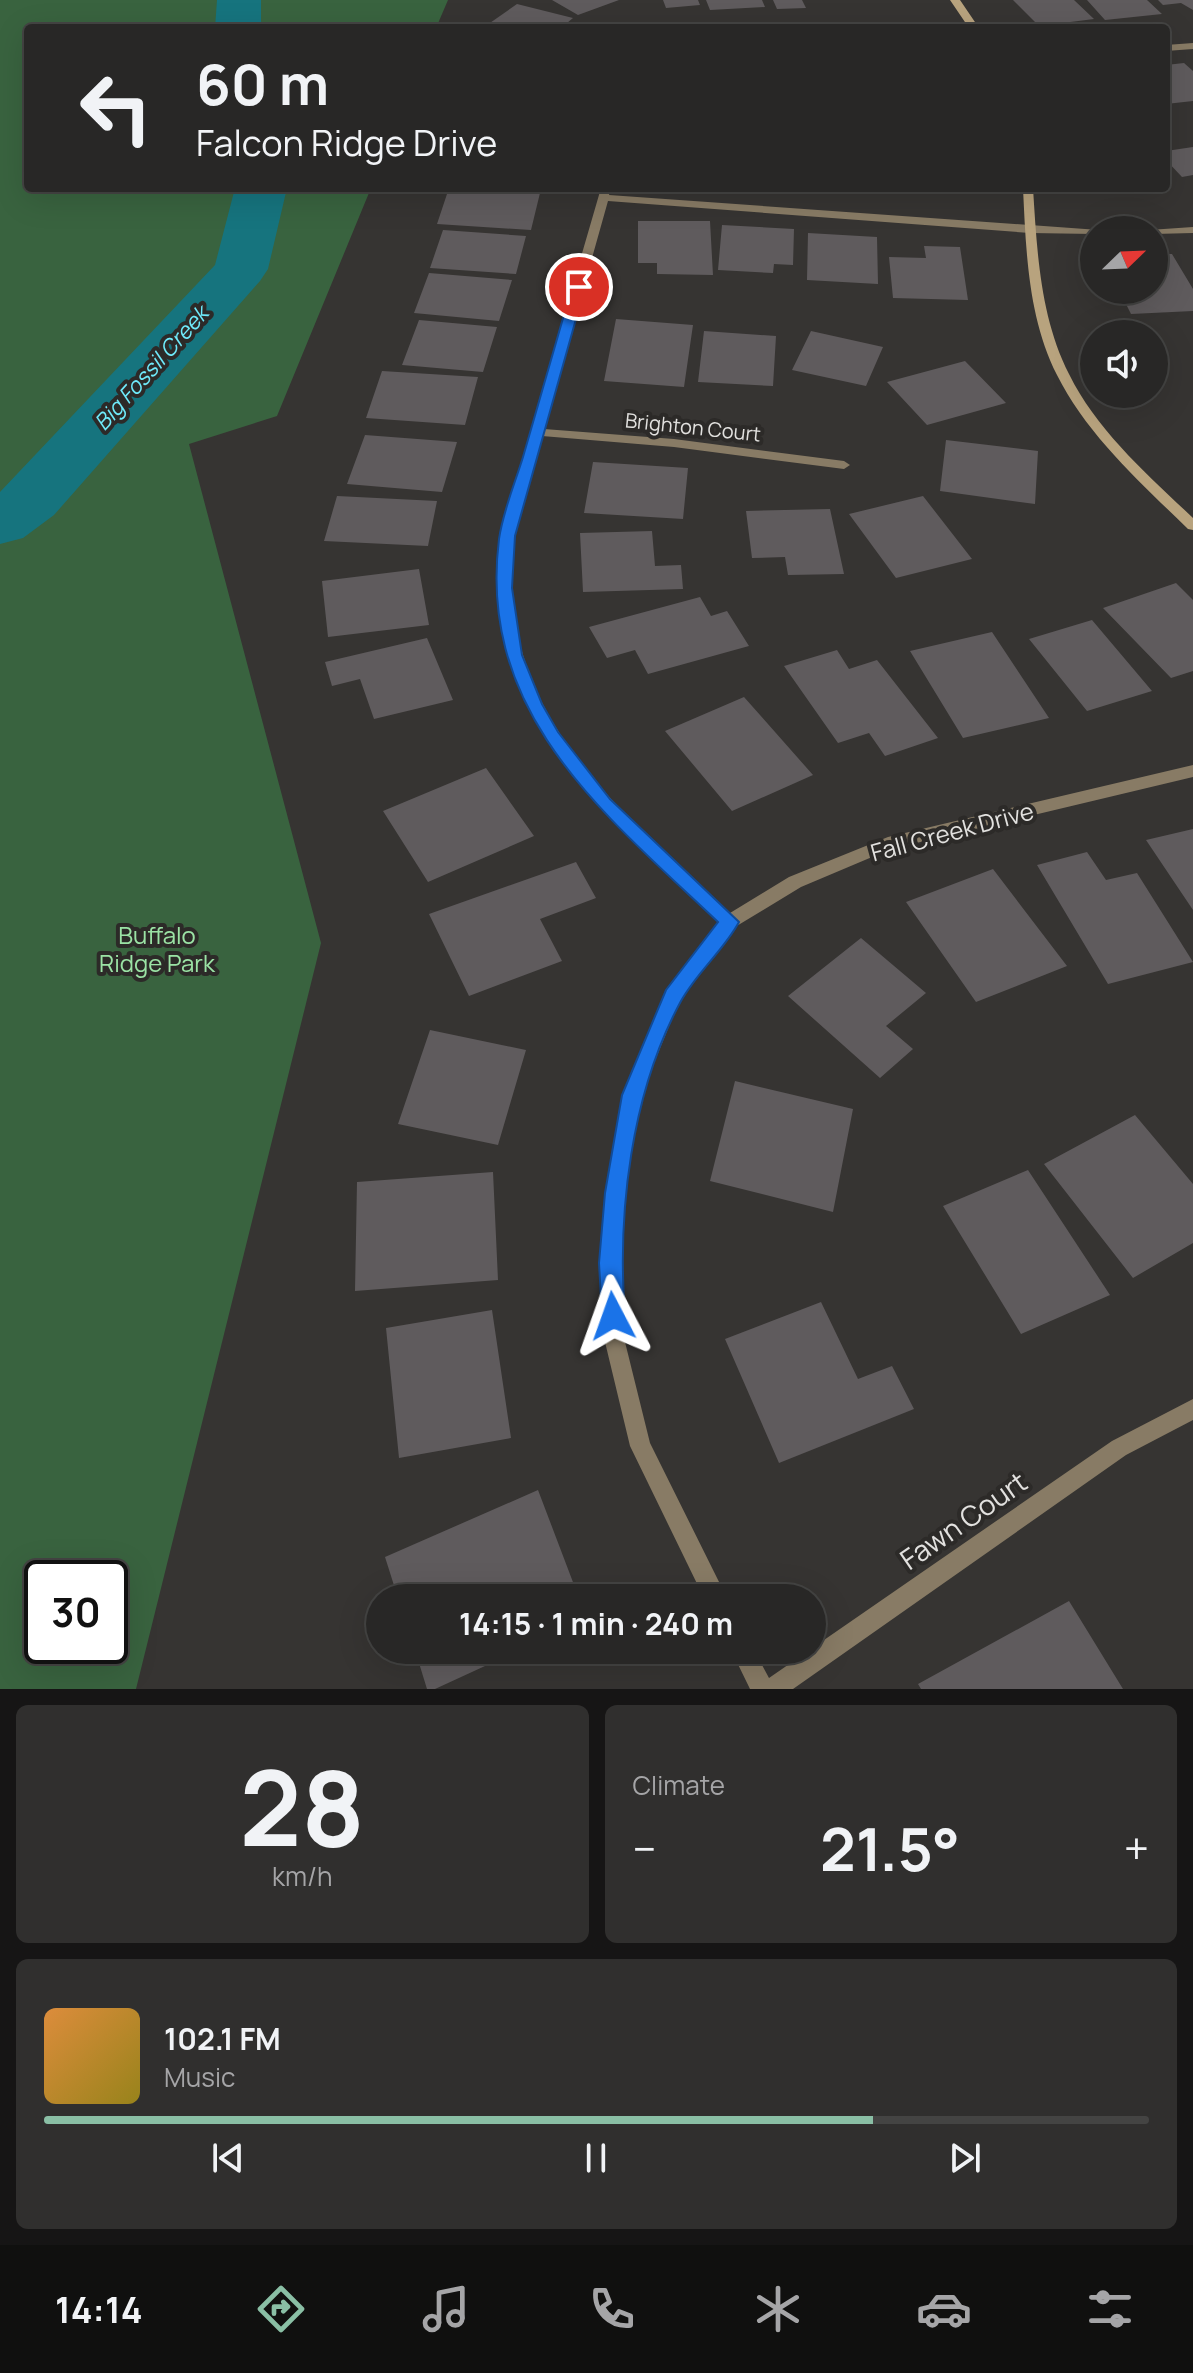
<!DOCTYPE html>
<html lang="en">
<head>
<meta charset="utf-8">
<style>
  body { margin:0; font-family:Manrope,sans-serif; background:#302f2e; color:#f1f3f6; height:100vh; display:flex; flex-direction:column; font-size:30px; white-space:nowrap }
  * { box-sizing:border-box; margin:0 }
  p { font-size:26px; color:#a5a5a7 }
  .icon { flex:none; width:44px; height:44px; fill:none; stroke:currentColor; stroke-width:2; stroke-linecap:round; stroke-linejoin:round }
  .map { position:relative; height:1689px; overflow:hidden }
  .panel { display:flex; flex-direction:column; gap:16px; padding:16px; background:#161515; flex:1 }
  .panel>* { flex:none }
  .banner { position:absolute; left:24px; top:24px; width:1146px; height:168px; border-radius:8px; box-shadow:0 8px 32px #0002,0 0 0 2px #444443; background:#282726; color:#f1f3f6; overflow:hidden }
  .needle { width:52px; rotate:67deg }
  .buttons { position:absolute; left:1080px; top:216px; display:grid; gap:16px }
  .buttons a { display:grid; place-items:center; width:88px; height:88px; border-radius:50%; background:#282726; box-shadow:0 8px 32px #0002,0 0 0 2px #444443; font-size:40px }
  .speed { position:absolute; left:24px; top:1560px; display:flex; gap:16px; font-size:40px; font-weight:700; text-align:center }
  .speed>* { display:grid; place-content:center; width:104px; height:104px; border-radius:50%; background:#282726; box-shadow:0 8px 32px #0002,0 0 0 2px #444443; line-height:1 }
  .speed .limit { border:4px solid #111; border-radius:12px; background:#fff; color:#111 }
  .pin { position:absolute; display:grid; place-items:center; width:68px; height:68px; color:#fff; margin:-34px; border:4px solid #fff; border-radius:50%; box-shadow:0 2px 8px #0007 }
  .me { position:absolute; width:88px; margin:-44px; rotate:356deg; stroke-linejoin:round; filter:drop-shadow(0 0 6px #0008) }
  .turn { display:flex; align-items:center; gap:28px; height:168px; padding:0 40px; font-size:36px }
  .turn .icon { width:104px; height:104px; stroke-width:2.5 }
  .turn b { display:block; font-size:56px; line-height:68px }
  .big { font-size:60px; font-weight:700; line-height:1.1 }
  .panel .widget { flex:1; display:flex; flex-direction:column; justify-content:center; gap:12px; min-width:0; padding:0 28px; border-radius:12px; background:#302f2e }
  .panel .dial { align-items:center; gap:0 }
  .dial b { font-size:104px; line-height:1 }
  .song { display:flex; align-items:center; gap:24px }
  .cover { width:96px; height:96px; border-radius:12px; background:linear-gradient(135deg,hsl(30 70% 55%),hsl(50 70% 35%)) }
  .played { height:8px; border-radius:4px; background:linear-gradient(90deg,#8abfa5 75%,#444443 75%) }
  .keys { display:flex; justify-content:space-around; direction:ltr }
  .heat { display:flex; justify-content:space-between; align-items:center; font-size:44px; direction:ltr }
  .panel .tiles { flex:1; display:grid; gap:16px; grid-template-columns:1fr 1fr }
  .widget:last-child { grid-column:span 2 }
  .trip { position:absolute; left:366px; top:1584px; width:460px; height:80px; border-radius:40px; background:#282726; box-shadow:0 8px 32px #0002,0 0 0 2px #444443; font-weight:700; line-height:80px; text-align:center }
  .dock { display:flex; height:128px; justify-content:space-around; align-items:center; background:#10100f; color:#a5a5a7 }
  .dock .icon { width:56px; height:56px }
  .dock .selected { color:#8abfa5 }
  .dock b { font-size:36px; color:#f1f3f6 }
  .map>svg:first-child { display:block }
  .green { fill:#39633f; fill-rule:evenodd }
  .lines { fill:none; stroke-linecap:round; stroke-linejoin:round }
  .river { fill:#16747e; fill-rule:evenodd }
  .building { fill:#5f5b5d }
  .street { fill:#887b65; fill-rule:evenodd }
  .secondary { fill:#b8a37e; fill-rule:evenodd }
  .route { fill:#1a73e8; stroke:#114b97; stroke-width:2 }
  .labels { text-anchor:middle; dominant-baseline:central; stroke-width:8; stroke-linejoin:round; paint-order:stroke }
  .far-street-label { font-size:20px; fill:#e2e1df; stroke:#2c2a28 }
  .far-water-label { font-size:22px; font-style:italic; fill:#6febfb; stroke:#2c2a28 }
  .street-label { font-size:24px; fill:#e2e1df; stroke:#2c2a28 }
  .park-label { font-size:24px; fill:#9be3a5; stroke:#2c2a28 }
  .near-street-label { font-size:28px; fill:#e2e1df; stroke:#2c2a28 }
</style>
</head>
<body>
<div class="map">
<svg width="1193" height="1689" viewBox="0 0 1193 1689">
  <rect width="100%" height="100%" fill="#363432"/>
  <path class="green" d="M0,0h448l-12,28h-408v160h343l-94,228 -88,28 132,499 -185,746h-136zM42,1578h68v68h-68z"/>
  <g class="lines">
    <path class="river" d="M217,0h44v28h-46z
      M235,188h52l-19,81 -8,12 -206,234 -31,23 -23,6v-52l215,-227z"/>
  </g>
  <path class="building" d="M552,0h67l-41,15z
    M663,0h35l2,5 -34,3z
    M706,0h56l3,7 -55,3z
    M773,0h29l4,8 -29,1z
    M1013,0h61l20,19 -55,7z
    M1087,0h60l15,14 -57,6z
    M1158,0h35v10l-12,-7 -18,2z
    M517,4l56,14 -12,10 -74,-3z
    M1184,63l9,8v30l-27,3v-39z
    M1193,147v28l-11,2 -16,-17v-9z
    M449,188l91,5 -9,37 -94,-6z
    M638,221h72l3,54 -56,-1v-11h-19z
    M722,225l72,4 -1,36 -19,-1 -1,9 -55,-3z
    M443,230l83,6 -10,38 -86,-6z
    M808,233l69,4 1,47 -71,-4z
    M924,246l36,1 8,53 -75,-2 -4,-41 37,1z
    M1154,254h18l21,35v22l-62,3 -12,-24h35z
    M429,273l83,7 -13,41 -85,-8z
    M616,319l77,6 -9,62 -80,-6z
    M419,320l78,7 -14,45 -81,-7z
    M704,331l72,5 -3,50 -75,-4z
    M811,331l72,16 -17,39 -74,-16z
    M965,361l41,42 -79,22 -40,-43z
    M382,371l96,6 -13,48 -99,-7z
    M365,435l92,7 -15,50 -95,-8z
    M946,440l92,11 -3,53 -95,-13z
    M593,462l95,6 -5,51 -99,-6z
    M337,496l100,5 -9,45 -104,-5z
    M923,496l49,63 -76,19 -47,-64z
    M830,509l14,65 -56,1 -3,-18 -33,1 -6,-47z
    M652,531l3,35 26,-1 2,24 -100,3 -3,-59z
    M419,569l10,56 -101,12 -6,-56z
    M1176,583l17,17v71l-22,7 -68,-70z
    M700,597l11,19 16,-5 22,35 -101,28 -13,-24 -28,8 -18,-31z
    M1092,620l60,71 -65,20 -58,-72z
    M992,632l57,86 -86,20 -53,-87z
    M427,638l26,62 -79,19 -14,-40 -28,7 -7,-24z
    M837,650l12,19 28,-9 61,78 -53,18 -16,-23 -31,10 -54,-77z
    M744,697l69,78 -81,36 -67,-80z
    M486,768l48,68 -106,46 -45,-71z
    M1193,829v81l-47,-70z
    M1087,852l19,28 31,-7 56,89 -85,22 -71,-119z
    M576,862l20,36 -56,21 22,42 -93,35 -40,-82z
    M993,869l74,97 -91,36 -70,-100z
    M861,938l65,55 -40,33 27,23 -33,29 -92,-82z
    M430,1030l96,20 -28,95 -100,-21z
    M735,1081l118,28 -20,103 -123,-31z
    M1135,1115l58,69v59l-60,35 -89,-114z
    M1028,1170l82,125 -89,39 -78,-128z
    M493,1172l5,108 -143,11 2,-109z
    M821,1302l37,77 34,-13 22,43 -135,54 -54,-124z
    M492,1310l19,128 -112,20 -13,-130z
    M538,1490l41,108h-181l-13,-41z
    M1069,1601l54,88h-202l-3,-5z
    M415,1650h105l-85,39h-8z"/>
  <g class="lines">
    <path class="street" d="M1193,43v6l-27,2v-6z
      M601,188h10l-2,7 490,35h-5v4l-64,-1 -422,-32 -64,228 130,10 170,22 6,4 -6,4 -170,-22 -132,-11c-9,33 -23,66 -28,100 -2,11 -1,24 -2,36 -3,153 116,246 218,341l59,-36 99,-40 305,-72v12l-302,72 -90,38 -66,40 -55,72 -39,96 -16,98 -5,70 5,79 25,101 77,155h-23l-74,-152 -25,-104 -5,-79 7,-70 16,-98 44,-105 52,-67 -90,-85 -57,-64 -25,-35 -23,-41 -16,-40 -7,-30 -3,-31 2,-61z
      M1193,227v6l-39,1v-4h-5z
      M1193,1399v21l-67,35 -333,234h-43l-19,-39h23l15,28 343,-237z"/>
    <path class="secondary" d="M950,0h10l19,28h-10z
      M1023,188h10c4,63 7,129 36,186 28,57 79,101 124,144v12l-5,-1c-47,-46 -101,-94 -131,-154 -29,-57 -31,-124 -34,-187z"/>
  </g>
  <path class="route" d="M579,283l6,4 -70,249 -3,52 10,67 20,49 16,28 52,67 129,123c-15,28 -42,50 -58,79 -50,92 -64,212 -56,315l-4,8 -8,3 -8,-3 -3,-8 -3,-53 6,-70 17,-98 44,-105 52,-68c-114,-108 -241,-208 -219,-383 4,-28 16,-56 24,-82 16,-57 33,-113 49,-170z"/>
  <g class="labels">
    <g class="far-street-label">
      <text transform="translate(693 427) rotate(6)">Brighton Court</text>
    </g>
    <g class="far-water-label">
      <text transform="translate(151 368) rotate(-48)">Big Fossil Creek</text>
    </g>
    <g class="street-label">
      <text transform="translate(952 831) rotate(-15)">Fall Creek Drive</text>
    </g>
    <g class="park-label">
      <text x="157" y="934">Buffalo<tspan x="157" dy="28">Ridge Park</tspan></text>
    </g>
    <g class="near-street-label">
      <text transform="translate(963 1520) rotate(-35)">Fawn Court</text>
    </g>
  </g>
</svg>
<div class="buttons">
<a><svg class="needle" viewBox="-14 -14 28 28"><path d="M0-13l5 13h-10z" fill="#e53935"/><path d="M0 13l5-13h-10z" fill="#a5a5a7"/></svg></a>
<a><svg class="icon" aria-label="sound" viewBox="0 0 24 24"><path d="M4 9h4l5-4v14l-5-4H4zM17 9q2 3 0 6"/></svg></a>
</div>
<div class="speed"><div class="limit">30</div></div>
<div class="pin" style="left:579px;top:287px;background:#d93025"><svg class="icon" aria-label="arrive" viewBox="0 0 24 24"><path d="M6 21V4h12l-3 4 3 4H6"/></svg></div>
<svg class="me" style="left:613px;top:1316px" viewBox="-20 -20 40 40"><path d="M0-17L14 15 0 8-14 15z" fill="#1a73e8" stroke="#fff" stroke-width="4"/></svg>
<div class="trip">14:15 · 1 min · 240 m</div>
<div class="banner">
<div class="turn"><svg class="icon" aria-label="left" viewBox="0 0 24 24"><path d="M17 20v-9H6M10 6l-5 5 5 5"/></svg><div><b>60 m</b>Falcon Ridge Drive</div></div>
</div>
</div>
<section class="panel">
<div class="tiles">
<div class="widget dial"><b>28</b><p>km/h</p></div>
<div class="widget"><p>Climate</p>
<div class="heat"><a>−</a><b class="big">21.5°</b><a>+</a></div>
</div>
<div class="widget">
<div class="song"><i class="cover"></i><div><b>102.1 FM</b><p>Music</p></div></div>
<div class="played"></div>
<div class="keys"><svg class="icon" aria-label="previous" viewBox="0 0 24 24"><path d="M18 5L8 12l10 7zM5 5v14"/></svg><svg class="icon" aria-label="pause" viewBox="0 0 24 24"><path d="M8 5v14M16 5v14"/></svg><svg class="icon" aria-label="next" viewBox="0 0 24 24"><path d="M6 5l10 7-10 7zM19 5v14"/></svg></div>
</div>
</div>
</section>
<nav class="dock">
<b>14:14</b>
<svg class="icon selected" aria-label="directions" viewBox="0 0 24 24"><path d="M12 3l9 9-9 9-9-9zM9 14v-3h6M13 9l2 2-2 2"/></svg>
<svg class="icon" aria-label="music" viewBox="0 0 24 24"><path d="M9 18V5l10-2v13"/><circle cx="6" cy="18" r="3"/><circle cx="16" cy="16" r="3"/></svg>
<svg class="icon" aria-label="phone" viewBox="0 0 24 24"><path d="M5 4h4l2 5-3 2q2 4 5 5l2-3 5 2v4C11 20 4 13 5 4z"/></svg>
<svg class="icon" aria-label="climate" viewBox="0 0 24 24"><path d="M12 3v18M4 7l16 10M4 17L20 7"/></svg>
<svg class="icon" aria-label="car" viewBox="0 0 24 24"><path d="M5 17H2v-5l4-1 3-4h7l3 4 3 1v5h-3M9 17h6M6 11h13"/><circle cx="7" cy="17" r="2"/><circle cx="17" cy="17" r="2"/></svg>
<svg class="icon" aria-label="filters" viewBox="0 0 24 24"><path d="M4 7h16M4 17h16"/><circle cx="9" cy="7" r="2"/><circle cx="15" cy="17" r="2"/></svg>
</nav>
</body>
</html>
